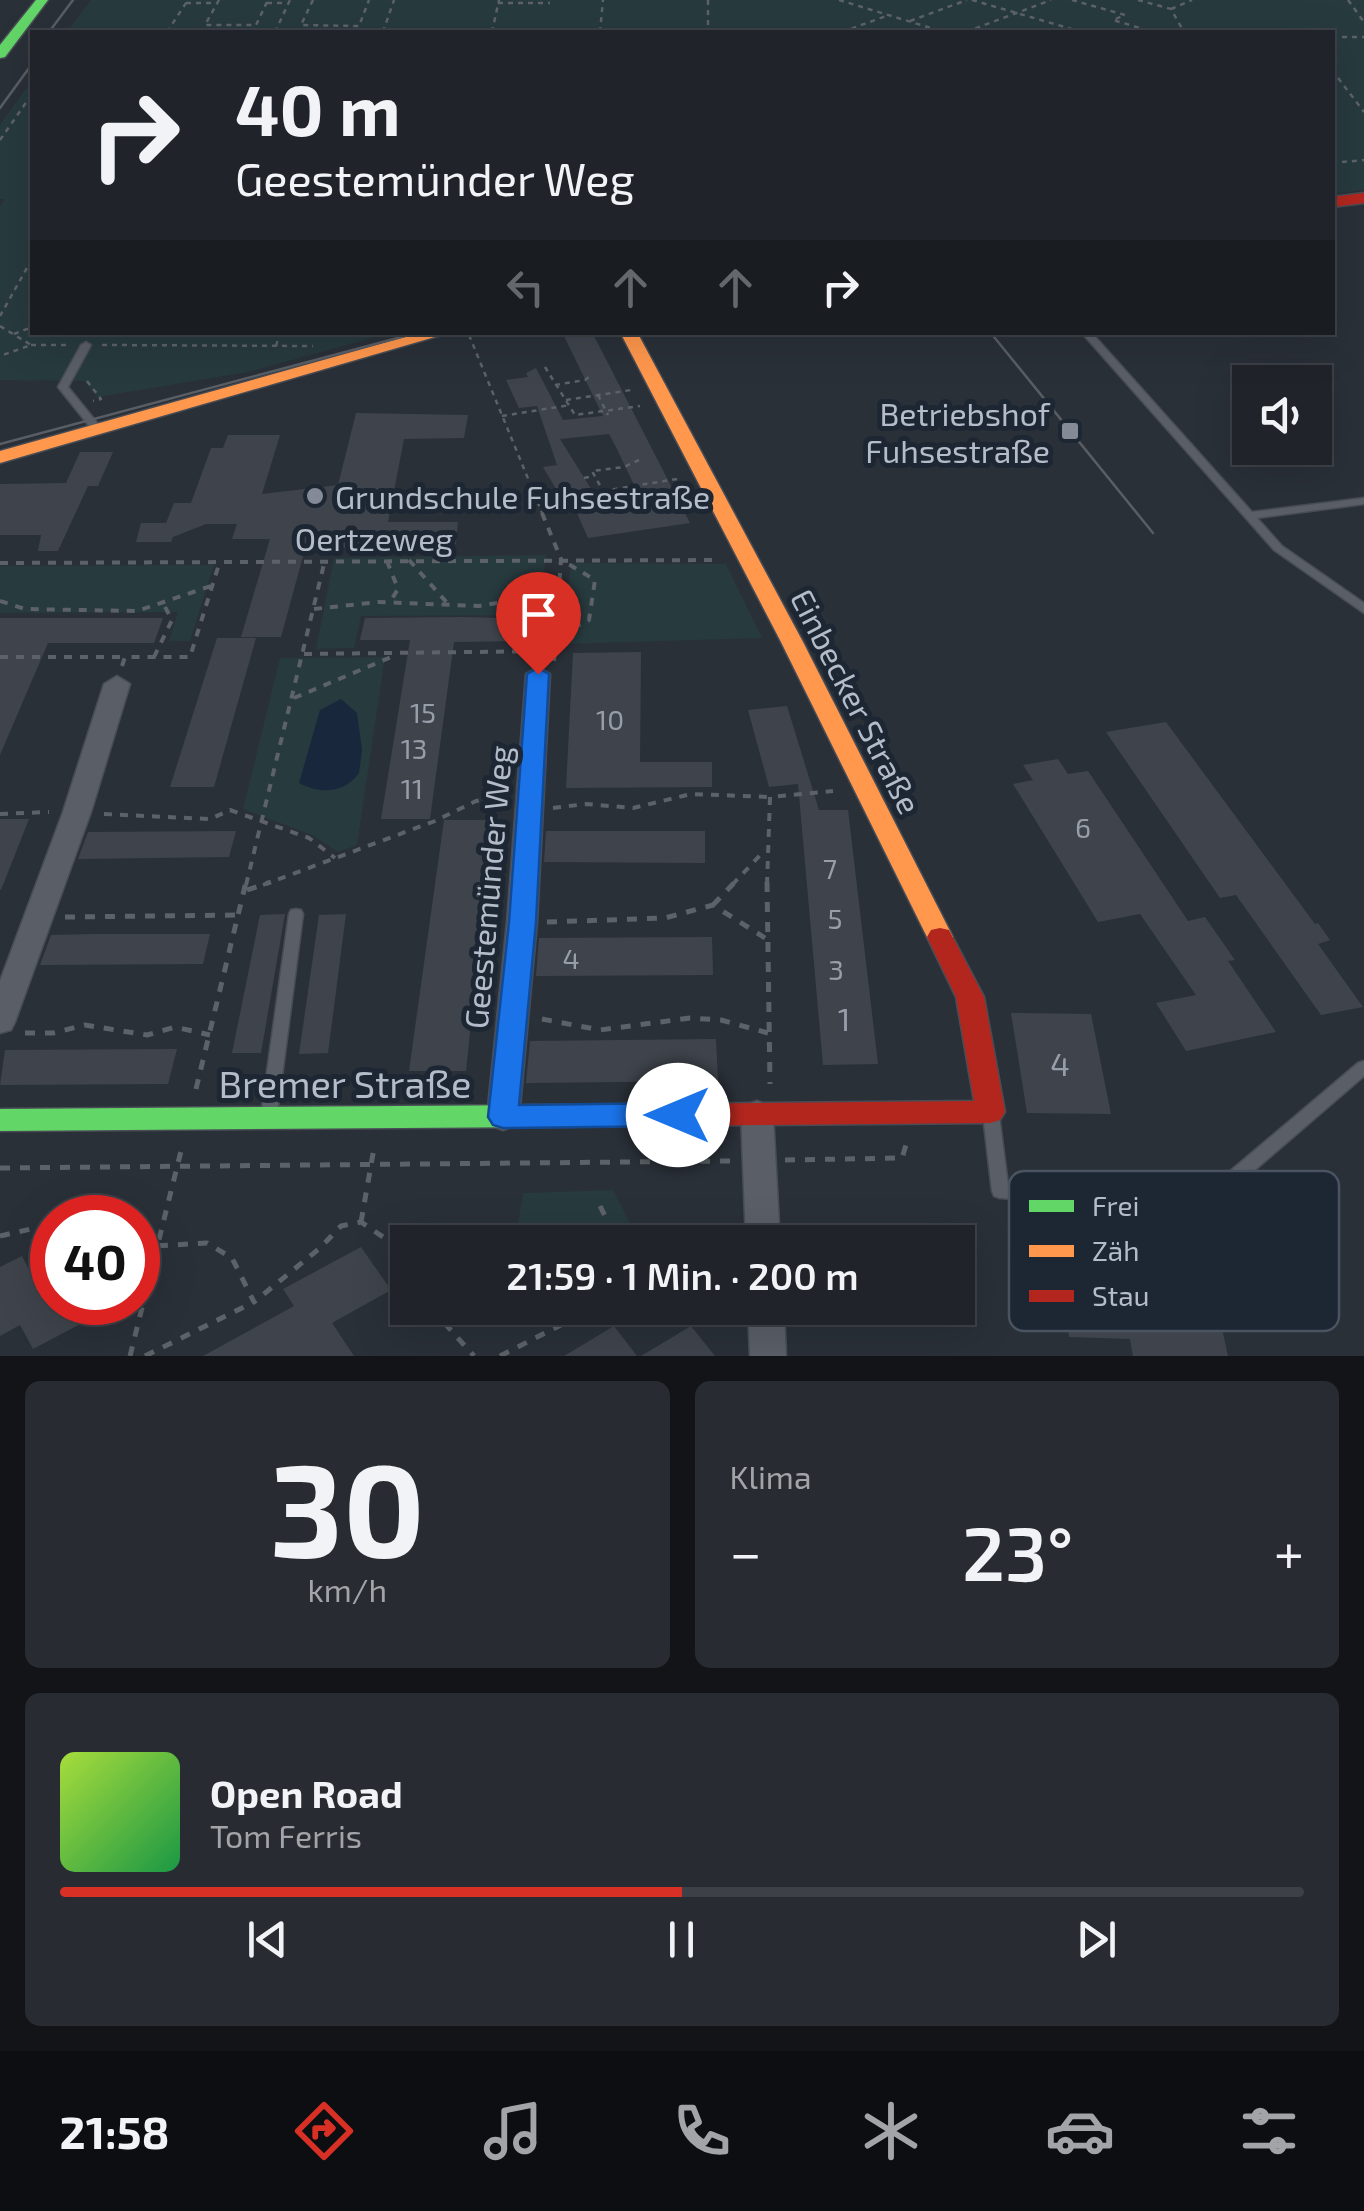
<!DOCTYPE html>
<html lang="de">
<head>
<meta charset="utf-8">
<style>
  body { margin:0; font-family:"Exo 2",sans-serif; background:#282c32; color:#f1f3f6; height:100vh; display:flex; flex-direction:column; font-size:38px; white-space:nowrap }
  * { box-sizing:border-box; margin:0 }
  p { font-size:32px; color:#a2a4a8 }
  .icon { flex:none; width:55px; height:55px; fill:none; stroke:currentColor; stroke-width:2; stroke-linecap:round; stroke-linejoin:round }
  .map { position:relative; height:1356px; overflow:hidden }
  .panel { display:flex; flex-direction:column; gap:25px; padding:25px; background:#121417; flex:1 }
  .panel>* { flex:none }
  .banner { position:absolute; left:30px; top:30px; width:1305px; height:305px; border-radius:0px; box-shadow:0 10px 40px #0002,0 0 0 2px #3d4147; background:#20242a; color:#f1f3f6; overflow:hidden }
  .controls { position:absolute; left:1232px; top:365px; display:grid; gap:20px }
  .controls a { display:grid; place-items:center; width:100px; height:100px; border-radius:0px; background:#20242a; box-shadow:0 10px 40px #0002,0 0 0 2px #3d4147; font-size:50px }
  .speed { position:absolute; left:30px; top:1195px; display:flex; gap:20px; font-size:50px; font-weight:700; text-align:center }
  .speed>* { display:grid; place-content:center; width:130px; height:130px; border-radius:50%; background:#20242a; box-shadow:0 10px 40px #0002,0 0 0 2px #3d4147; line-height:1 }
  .speed .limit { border:15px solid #d22; background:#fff; color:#111 }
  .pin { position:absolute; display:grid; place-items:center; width:85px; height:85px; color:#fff; margin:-102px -42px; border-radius:50% 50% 50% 0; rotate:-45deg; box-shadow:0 0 10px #0007 }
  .pin .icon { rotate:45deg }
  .me { position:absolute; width:110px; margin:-55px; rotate:270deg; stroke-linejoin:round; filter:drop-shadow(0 0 8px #0008) }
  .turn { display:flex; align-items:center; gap:35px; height:210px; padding:0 40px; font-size:45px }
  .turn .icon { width:130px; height:130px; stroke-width:2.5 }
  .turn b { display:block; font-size:70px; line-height:85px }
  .lanes { display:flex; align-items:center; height:95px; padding:0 40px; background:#0003; justify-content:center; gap:50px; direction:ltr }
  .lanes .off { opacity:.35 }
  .big { font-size:75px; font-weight:600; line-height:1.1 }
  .panel .widget { flex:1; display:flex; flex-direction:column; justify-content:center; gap:15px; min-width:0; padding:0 35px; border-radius:15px; background:#282c32 }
  .panel .dial { align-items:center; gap:0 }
  .dial b { font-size:130px; line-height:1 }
  .song { display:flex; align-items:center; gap:30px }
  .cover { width:120px; height:120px; border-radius:15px; background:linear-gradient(135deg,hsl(80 70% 55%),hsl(140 70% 35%)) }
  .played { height:10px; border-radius:5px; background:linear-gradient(90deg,#d93025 50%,#3d4147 50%) }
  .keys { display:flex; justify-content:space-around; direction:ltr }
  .heat { display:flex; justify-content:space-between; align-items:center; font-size:55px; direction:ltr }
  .panel .tiles { flex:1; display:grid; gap:25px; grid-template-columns:1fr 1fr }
  .widget:last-child { grid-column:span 2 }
  .trip { position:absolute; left:390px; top:1225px; width:585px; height:100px; border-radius:0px; background:#20242a; box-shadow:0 10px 40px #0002,0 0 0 2px #3d4147; font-weight:600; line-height:100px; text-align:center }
  .tabs { display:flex; height:160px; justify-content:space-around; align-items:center; background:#0d0e11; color:#a2a4a8 }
  .tabs .icon { width:70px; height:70px }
  .tabs .on { color:#d93025 }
  .tabs b { font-size:45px; color:#f1f3f6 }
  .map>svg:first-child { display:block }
  .green { fill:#273a3e }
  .water { fill:#19273c }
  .building { fill:#3f444c; fill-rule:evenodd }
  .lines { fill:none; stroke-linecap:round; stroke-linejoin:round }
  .lane-casing { stroke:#484c55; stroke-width:3 }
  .street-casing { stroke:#484c55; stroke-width:3 }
  .fast-casing { stroke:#484c55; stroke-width:3 }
  .slow-casing { stroke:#484c55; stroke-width:3 }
  .jam-casing { stroke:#484c55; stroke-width:3 }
  .path-far2 { stroke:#5c6268; stroke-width:2.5; stroke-dasharray:5 5; stroke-linecap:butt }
  .path-far1 { stroke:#5c6268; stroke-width:4; stroke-dasharray:8 8; stroke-linecap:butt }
  .path { stroke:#5c6268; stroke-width:5; stroke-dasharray:10 10; stroke-linecap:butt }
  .lane { fill:#5a5e66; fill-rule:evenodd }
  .street { fill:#5a5e66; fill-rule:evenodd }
  .fast { fill:#63d668; fill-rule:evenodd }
  .slow { fill:#ff974d; fill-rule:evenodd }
  .jam { fill:#b3261e; fill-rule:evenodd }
  .tram { stroke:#595d64; stroke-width:2.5 }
  .route { fill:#1a73e8; stroke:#114b97; stroke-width:2.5 }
  .poi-dot { fill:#848b96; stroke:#1d2633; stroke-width:4 }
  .labels { text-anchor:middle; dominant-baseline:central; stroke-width:10; stroke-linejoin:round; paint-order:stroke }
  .number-label { font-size:28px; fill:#979eaa }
  .poi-label { font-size:32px; fill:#b4bcc9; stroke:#1d2633; text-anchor:end }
  .street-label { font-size:32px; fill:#b4bcc9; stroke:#1d2633 }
  .near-number-label { font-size:32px; fill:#979eaa }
  .near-street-label { font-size:38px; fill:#b4bcc9; stroke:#1d2633 }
  .key { fill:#1d2633; stroke:#4a5360; stroke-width:2.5 }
  .key-label { font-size:28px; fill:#b4bcc9 }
</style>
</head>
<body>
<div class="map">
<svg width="1364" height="1356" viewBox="0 0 1364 1356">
  <rect width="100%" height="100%" fill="#2a3038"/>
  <path class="green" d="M91,0h1273v190l-31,4 -1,-162h-1265z
    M32,80v252l358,1 -142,39 -151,25 -13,-16 -84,-1v-173l5,-8h-5v-74z
    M546,555l-7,60 -178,1 -7,32 -38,1 18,-91z
    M571,563l155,1 36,74 -200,6z
    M214,565l-24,76h-21l9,-29 -178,1v-47z
    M385,657l-28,188 -19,7 -26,-17 -69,-26 37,-151z
    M613,1190l27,52h-125l8,-49z"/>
  <path class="water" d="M341,699l16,14 5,37 -3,23c-15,21 -39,21 -60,10l21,-73z"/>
  <path class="building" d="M562,332h30l98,191 -102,15 -17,-38 -8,1 -20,-34 14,-2 -20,-59 -18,2 -13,-28 22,-3 -2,-4 10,-5 27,52 40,-4zM609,434l7,13 29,61 -39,5 -46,-74z
    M356,413l112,2 -4,23 -60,1 -16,83h70l-2,22 -151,5 -24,88h-40l29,-98h-38l5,-15h-31l-33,13 -2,5h-35l5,-19h25l8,-20h17l20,-55h12l5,-13h52l-18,59 76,-9z
    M80,452h33l-15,34h-10l-30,65h-20l3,-16h-41v-51l66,-1z
    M463,617l77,2 -2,22 -84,1 -24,177h-49l29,-179h-50l5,-22z
    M0,618h163l-9,25h-106l-48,112z
    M217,638h39l-42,149h-44z
    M641,652l-1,110h72v25l-146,1 7,-135z
    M787,706l32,104h29l30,254 -55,1 -25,-281 -29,3 -21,-77z
    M1166,722l149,202 3,-1 12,17 -12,4 45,63 -42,8 -85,-120 -16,3 -114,-166z
    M1058,759l10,15 20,-3 100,150 17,-4 30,43 -7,1 48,71 -90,19 -30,-48 40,-8 -56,-81 -42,8 -85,-138 20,-4 -10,-15z
    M0,819h29l-28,71 -1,-1z
    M444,820h48l-26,251h-57z
    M236,831l-7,26 -151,2 10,-27z
    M546,831h159v32l-161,-1z
    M285,914l-24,139h-29l28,-138z
    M346,914l-18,139 -29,1 20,-139z
    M93,934h117l-7,30 -163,1 11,-30z
    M712,937l1,38 -177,1 3,-38z
    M1011,1013l80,1 20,100 -84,-1z
    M716,1039l2,42 -192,2 4,-42z
    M177,1049l-9,35 -168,1 5,-35z
    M361,1247l30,43 -59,33 22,33h-151l91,-50 -11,-17z
    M22,1256l16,32 14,-7v21h70l-89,47 -13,-24 -20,11v-69z
    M1058,1259l150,4 20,93h-95l-3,-17 -61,-2z
    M614,1326l23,30h-73z
    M691,1326l24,30h-74z"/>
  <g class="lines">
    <g class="lane-casing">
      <path id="lane" d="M1081,332h10l161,180 112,-14v6l-107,14 25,28 82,57v10l-90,-63z
        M86,342l5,3 -23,42 35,43 -5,3 -4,-1 -36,-45 23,-42z
        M296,909l5,1 2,4 -26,201 -2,4 -6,2 -6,-2 -2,-4 28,-201 2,-4z
        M1364,1061v15l-130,112 -38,20 -196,-10 -6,-2 -2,-5 -9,-76 2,-4 6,-2 6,2 2,4 9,70 186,9 28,-16 136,-115z"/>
    </g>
    <g class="street-casing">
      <path id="street" d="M538,667l12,7 -13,248 -18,195 -5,9 -11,4 -11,-4 -5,-9 20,-195 19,-248z
        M117,676l13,8 -39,128 -76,210 -4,8 -11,3v-52l63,-169 41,-128z
        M757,1101l11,4 5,9 7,128h-34l-5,-128 5,-9z
        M748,1308h36l2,48h-36z"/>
    </g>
    <g class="fast-casing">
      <path id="fast" d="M36,0h12l-43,57 -5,1v-13z
        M535,1105l10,3 5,8 -5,8 -10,3 -535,4v-22z"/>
    </g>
    <g class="slow-casing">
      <path id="slow" d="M423,332h29l-452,131v-12z
        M620,332h17l166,310 150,295 -4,7h-18l-4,-7 -146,-295z"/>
    </g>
    <g class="jam-casing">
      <path id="jam" d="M1364,193v10l-32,4v-10z
        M940,928l9,2 35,67 21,115 -5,8 -10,3 -455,4 -10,-3 -5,-8 5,-8 10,-3 439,-4 -18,-104 -29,-60 4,-7z"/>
    </g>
    <path class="path-far2" d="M219,0l-14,25h51l12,-25
      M313,0l-12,25 58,1 10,-26
      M708,0v32
      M839,0l105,32
      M972,0l110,32
      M1072,0l53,15 -12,5 37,11 -3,1
      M1138,0l33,9 13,23
      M1348,0l16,22
      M186,3h30
      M267,3h20
      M498,3h52
      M1171,9l21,-9
      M910,21l57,-21
      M167,32l21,-32
      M275,32l15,-32
      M383,32l11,-32
      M492,32l7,-32
      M600,32l3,-32
      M842,32l47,-17
      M966,32l85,-32
      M1332,37h32
      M1332,70l32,42
      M0,140l32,-46
      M1332,163l32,-3
      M0,316l32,-57
      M0,326l31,19 -31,11
      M14,334l18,-7
      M469,335l74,180
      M31,345h37
      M102,345l211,1
      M276,346l4,-14
      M545,367l30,48 65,-9
      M87,381l14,18 -8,2
      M555,385l30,-5 7,-5
      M598,395l10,20
      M566,400l65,-10
      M502,416l68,-11
      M639,460l-15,7 -32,4 21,38 77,-11
      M584,478l10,-2
      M637,486l11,21
      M603,491l74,-12
      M541,509l64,-12"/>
    <path class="path-far1" d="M542,513l19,46 -7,103
      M409,560l40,45
      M387,561l11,28 -8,13
      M0,563l719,-3
      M0,601l25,8 112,2 74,-25
      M314,609l64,-7 101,4 79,-13
      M559,635l30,-15 6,-40 -30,-18
      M304,654l250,-3
      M0,657h125
      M154,657l18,-37 -9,-17
      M122,666l3,-9h65l30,-96
      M294,698l102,-43
      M553,808l33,-4 47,4 58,-14 79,3
      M0,814l49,-2
      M104,814l106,5 20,-9 79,28 26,20
      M246,885l79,-325
      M263,885l172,-64 41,-20 30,-6
      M732,885l33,-35
      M767,885l3,-88 63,-6"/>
    <path class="path" d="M767,882l3,202
      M247,890l24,-8
      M713,905l22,-23
      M65,917l176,-2
      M547,922l118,-4 48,-13 52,33
      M542,1019l58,11 90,-12 31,2 47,13
      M25,1033h28l32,-8 62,10 28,-8 35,8
      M196,1089l50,-207
      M785,1160l117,-2 4,-13
      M0,1168l730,-7
      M600,1206l18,36
      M361,1222l13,-74
      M0,1236l31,-7 21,7
      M138,1247l69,-4 25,15 22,44 66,-54 21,-22 20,-4 28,19 19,38
      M431,1308l43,48
      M681,1308l56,10
      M130,1356l52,-209
      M145,1356l109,-54
      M500,1356l94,-48"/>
    <use href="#lane" class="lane"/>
    <use href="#street" class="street"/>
    <use href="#fast" class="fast"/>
    <use href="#slow" class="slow"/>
    <use href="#jam" class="jam"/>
    <path class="tram" d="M49,32l24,-32
      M0,108l32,-44
      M990,332l163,201
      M0,444l420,-112"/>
  </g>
  <path class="route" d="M538,668l11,6 -13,248 -17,183 159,-2 10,4 4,8 -4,8 -10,3 -175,2 -10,-3 -5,-8 21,-195 18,-248z"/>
  <g class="poi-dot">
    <rect x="1060" y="421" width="20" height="20" rx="5"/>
    <circle cx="315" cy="496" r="10"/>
  </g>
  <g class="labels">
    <g class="number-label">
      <text x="423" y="712">15</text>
      <text x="610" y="719">10</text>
      <text x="414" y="748">13</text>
      <text x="412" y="788">11</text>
      <text x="1083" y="827">6</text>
      <text x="830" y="868">7</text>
      <text x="835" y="918">5</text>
      <text x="571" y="958">4</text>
      <text x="836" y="969">3</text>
    </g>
    <g class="poi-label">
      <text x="1050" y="413">Betriebshof<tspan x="1050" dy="37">Fuhsestraße</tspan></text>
      <text x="335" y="496" text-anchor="start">Grundschule Fuhsestraße</text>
    </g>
    <g class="street-label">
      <text x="374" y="538">Oertzeweg</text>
      <text transform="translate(857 701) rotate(63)">Einbecker Straße</text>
      <text transform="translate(487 887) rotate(-85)">Geestemünder Weg</text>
    </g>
    <g class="near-number-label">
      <text x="844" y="1018">1</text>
      <text x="1060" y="1063">4</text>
    </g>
    <g class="near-street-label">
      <text x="345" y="1083">Bremer Straße</text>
    </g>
  </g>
  <rect x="1009" y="1171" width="330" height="160" rx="15" class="key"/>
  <rect x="1029" y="1200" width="45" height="12" fill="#63d668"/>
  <rect x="1029" y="1245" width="45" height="12" fill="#ff974d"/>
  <rect x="1029" y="1290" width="45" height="12" fill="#b3261e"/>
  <g class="key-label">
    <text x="1092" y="1216">Frei</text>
    <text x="1092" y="1261">Zäh</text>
    <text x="1092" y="1306">Stau</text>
  </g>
</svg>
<div class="controls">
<a><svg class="icon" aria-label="sound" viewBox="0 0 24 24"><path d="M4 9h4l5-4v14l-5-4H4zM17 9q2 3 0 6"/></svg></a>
</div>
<div class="speed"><div class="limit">40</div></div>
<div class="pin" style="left:538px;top:674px;background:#d93025"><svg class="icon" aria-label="arrive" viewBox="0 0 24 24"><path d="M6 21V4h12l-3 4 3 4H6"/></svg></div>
<svg class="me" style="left:678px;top:1115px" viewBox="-20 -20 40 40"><circle r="19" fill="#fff"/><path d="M0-13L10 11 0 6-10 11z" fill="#1a73e8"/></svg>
<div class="trip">21:59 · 1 Min. · 200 m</div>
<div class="banner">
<div class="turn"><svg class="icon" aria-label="right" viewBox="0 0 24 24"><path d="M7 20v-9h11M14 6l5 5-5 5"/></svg><div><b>40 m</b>Geestemünder Weg</div></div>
<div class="lanes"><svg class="icon off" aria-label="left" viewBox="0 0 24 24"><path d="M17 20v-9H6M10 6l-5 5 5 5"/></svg><svg class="icon off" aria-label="ahead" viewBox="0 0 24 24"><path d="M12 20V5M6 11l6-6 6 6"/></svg><svg class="icon off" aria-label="ahead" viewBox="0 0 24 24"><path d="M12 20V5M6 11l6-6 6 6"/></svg><svg class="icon" aria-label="right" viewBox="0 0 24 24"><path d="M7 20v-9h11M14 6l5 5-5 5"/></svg></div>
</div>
</div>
<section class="panel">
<div class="tiles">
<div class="widget dial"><b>30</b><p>km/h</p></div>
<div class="widget"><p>Klima</p>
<div class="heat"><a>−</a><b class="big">23°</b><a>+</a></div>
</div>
<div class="widget">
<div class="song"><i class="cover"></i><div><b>Open Road</b><p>Tom Ferris</p></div></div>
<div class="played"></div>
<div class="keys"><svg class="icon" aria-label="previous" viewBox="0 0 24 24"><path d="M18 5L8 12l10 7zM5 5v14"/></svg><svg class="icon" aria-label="pause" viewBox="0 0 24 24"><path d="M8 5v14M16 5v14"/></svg><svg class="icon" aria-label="next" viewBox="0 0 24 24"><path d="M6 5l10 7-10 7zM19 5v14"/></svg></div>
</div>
</div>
</section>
<nav class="tabs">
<b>21:58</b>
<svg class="icon on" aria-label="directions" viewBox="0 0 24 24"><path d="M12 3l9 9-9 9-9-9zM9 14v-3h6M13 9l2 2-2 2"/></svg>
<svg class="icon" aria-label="music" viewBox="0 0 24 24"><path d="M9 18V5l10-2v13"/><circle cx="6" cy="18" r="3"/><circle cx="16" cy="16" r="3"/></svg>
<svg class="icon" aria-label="phone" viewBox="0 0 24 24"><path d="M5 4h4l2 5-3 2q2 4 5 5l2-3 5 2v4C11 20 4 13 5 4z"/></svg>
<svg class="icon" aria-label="climate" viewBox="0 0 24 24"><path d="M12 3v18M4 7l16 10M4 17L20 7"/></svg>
<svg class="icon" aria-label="car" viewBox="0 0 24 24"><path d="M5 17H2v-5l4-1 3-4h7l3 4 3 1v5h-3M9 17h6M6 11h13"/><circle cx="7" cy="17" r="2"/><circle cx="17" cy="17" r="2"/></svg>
<svg class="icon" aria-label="filters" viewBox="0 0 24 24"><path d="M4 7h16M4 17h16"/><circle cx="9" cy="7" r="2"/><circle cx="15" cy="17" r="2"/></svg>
</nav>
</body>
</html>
